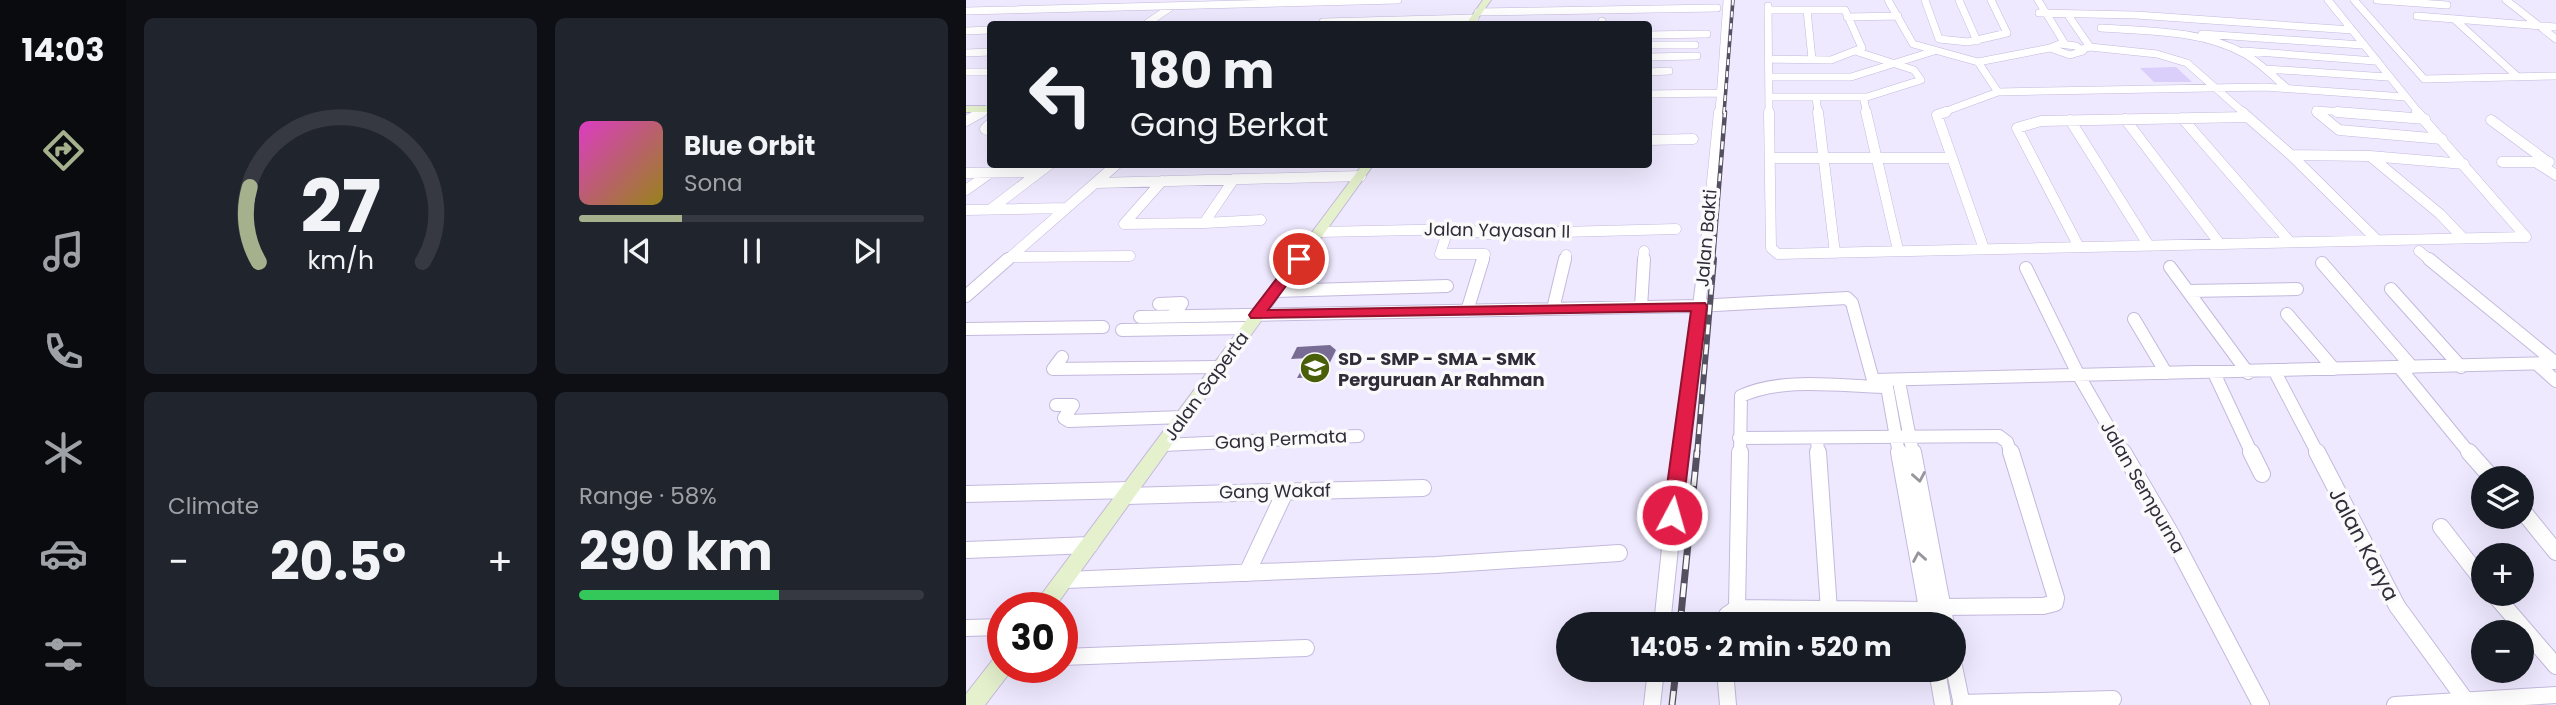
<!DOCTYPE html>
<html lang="en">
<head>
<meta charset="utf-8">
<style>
  body { margin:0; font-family:Poppins,sans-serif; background:#20242c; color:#f1f3f6; height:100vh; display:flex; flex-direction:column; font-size:26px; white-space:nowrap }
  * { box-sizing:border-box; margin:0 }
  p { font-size:23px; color:#9ea1a6 }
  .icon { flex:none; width:38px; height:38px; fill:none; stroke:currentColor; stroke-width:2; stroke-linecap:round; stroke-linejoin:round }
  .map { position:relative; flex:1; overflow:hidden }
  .sheet { display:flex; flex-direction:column; gap:18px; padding:18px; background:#0d0f14; width:840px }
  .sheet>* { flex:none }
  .banner { position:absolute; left:21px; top:21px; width:665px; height:147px; border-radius:7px; box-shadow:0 7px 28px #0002; background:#171b24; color:#f1f3f6; overflow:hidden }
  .tools { position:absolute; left:1505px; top:466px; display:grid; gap:14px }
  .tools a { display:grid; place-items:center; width:63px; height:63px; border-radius:50%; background:#171b24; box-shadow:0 7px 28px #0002; font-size:35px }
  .speed { position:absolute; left:21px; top:592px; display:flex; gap:14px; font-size:35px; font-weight:700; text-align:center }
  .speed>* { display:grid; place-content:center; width:91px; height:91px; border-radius:50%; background:#171b24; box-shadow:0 7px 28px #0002; line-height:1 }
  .speed .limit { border:10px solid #d22; background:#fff; color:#111 }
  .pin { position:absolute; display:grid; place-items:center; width:60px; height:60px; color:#fff; margin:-30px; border:4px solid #fff; border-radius:50%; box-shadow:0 2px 7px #0007 }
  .me { position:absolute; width:77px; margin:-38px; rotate:6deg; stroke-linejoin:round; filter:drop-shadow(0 0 5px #0008) }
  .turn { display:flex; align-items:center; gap:24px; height:147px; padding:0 28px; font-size:32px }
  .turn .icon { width:91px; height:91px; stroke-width:2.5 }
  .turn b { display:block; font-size:49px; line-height:60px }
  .big { font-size:52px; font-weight:700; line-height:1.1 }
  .sheet .card { flex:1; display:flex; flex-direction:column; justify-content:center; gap:10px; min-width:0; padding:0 24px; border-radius:10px; background:#20242c }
  .sheet .dial { align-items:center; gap:0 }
  .dial svg { height:182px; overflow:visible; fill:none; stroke:#363941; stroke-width:7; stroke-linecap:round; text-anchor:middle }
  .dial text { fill:#f1f3f6; stroke:none }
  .song { display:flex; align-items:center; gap:21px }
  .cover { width:84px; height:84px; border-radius:10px; background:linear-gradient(135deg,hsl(310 70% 55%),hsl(50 70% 35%)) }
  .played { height:7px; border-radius:4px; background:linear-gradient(90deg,#a5b08c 30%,#363941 30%) }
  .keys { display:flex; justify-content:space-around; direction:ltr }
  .heat { display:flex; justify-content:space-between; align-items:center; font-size:38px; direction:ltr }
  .charge { height:10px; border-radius:5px; background:linear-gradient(90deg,#34c759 58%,#363941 0) }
  .sheet .tiles { flex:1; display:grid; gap:18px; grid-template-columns:repeat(2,1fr) }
  .trip { position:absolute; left:590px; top:612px; width:410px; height:70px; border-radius:35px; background:#171b24; box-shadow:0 7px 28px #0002; font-weight:700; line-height:70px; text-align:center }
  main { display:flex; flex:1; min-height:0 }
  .tabs { display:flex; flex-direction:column; width:126px; justify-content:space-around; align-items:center; background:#090b0e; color:#9ea1a6 }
  .tabs .icon { width:49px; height:49px }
  .tabs .active { color:#a5b08c }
  .tabs b { font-size:32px; color:#f1f3f6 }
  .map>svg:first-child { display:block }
  .green { fill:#dacefa }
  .building { fill:#786c95 }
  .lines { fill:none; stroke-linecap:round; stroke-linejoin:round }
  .street-far3-casing { stroke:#c3b9dc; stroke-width:8 }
  .street-far2-casing { stroke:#c3b9dc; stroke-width:11 }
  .street-far1-casing { stroke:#c3b9dc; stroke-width:14 }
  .street-casing { stroke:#c3b9dc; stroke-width:18 }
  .secondary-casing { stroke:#c3b9dc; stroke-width:2 }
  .street-far3 { stroke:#fff; stroke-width:7 }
  .street-far2 { stroke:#fff; stroke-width:10 }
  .street-far1 { stroke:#fff; stroke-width:12 }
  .street { stroke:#fff; stroke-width:16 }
  .secondary { fill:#e5f1cd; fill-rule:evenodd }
  .rail-far3-casing { stroke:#54505f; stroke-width:3.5 }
  .rail-far2-casing { stroke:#54505f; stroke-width:4.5 }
  .rail-far1-casing { stroke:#54505f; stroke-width:6 }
  .rail-casing { stroke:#54505f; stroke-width:7 }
  .rail-far3 { stroke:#fafafa; stroke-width:2; stroke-dasharray:6; stroke-linecap:butt }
  .rail-far2 { stroke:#fafafa; stroke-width:2.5; stroke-dasharray:8; stroke-linecap:butt }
  .rail-far1 { stroke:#fafafa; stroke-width:3.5; stroke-dasharray:10; stroke-linecap:butt }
  .rail { stroke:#fafafa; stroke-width:4.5; stroke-dasharray:14; stroke-linecap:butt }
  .oneway { stroke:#98969c }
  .route { fill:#e11d48; stroke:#92132f; stroke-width:2 }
  .labels { text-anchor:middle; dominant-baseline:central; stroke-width:7; stroke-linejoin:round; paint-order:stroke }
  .street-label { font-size:18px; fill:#302c3a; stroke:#fafafa }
  .poi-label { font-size:18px; font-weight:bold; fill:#302c3a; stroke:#fafafa; text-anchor:start }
  .near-street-label { font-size:21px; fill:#302c3a; stroke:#fafafa }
</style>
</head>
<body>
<main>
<nav class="tabs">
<b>14:03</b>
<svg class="icon active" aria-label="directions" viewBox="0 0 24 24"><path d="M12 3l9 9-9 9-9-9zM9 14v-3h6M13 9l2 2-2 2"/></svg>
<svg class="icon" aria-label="music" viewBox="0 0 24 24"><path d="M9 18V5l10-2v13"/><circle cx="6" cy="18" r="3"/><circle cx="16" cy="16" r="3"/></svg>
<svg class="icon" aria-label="phone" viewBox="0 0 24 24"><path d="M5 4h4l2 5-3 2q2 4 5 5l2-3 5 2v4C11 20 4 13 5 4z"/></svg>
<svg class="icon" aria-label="climate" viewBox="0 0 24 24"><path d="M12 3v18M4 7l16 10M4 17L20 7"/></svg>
<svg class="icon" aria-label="car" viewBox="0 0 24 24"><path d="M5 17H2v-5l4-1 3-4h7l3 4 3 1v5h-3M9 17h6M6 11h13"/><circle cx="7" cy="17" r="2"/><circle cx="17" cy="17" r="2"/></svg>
<svg class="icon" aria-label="filters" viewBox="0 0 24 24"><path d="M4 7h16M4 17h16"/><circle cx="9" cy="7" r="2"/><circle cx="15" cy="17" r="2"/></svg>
</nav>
<section class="sheet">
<div class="tiles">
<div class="card dial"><svg viewBox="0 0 100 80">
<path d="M14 69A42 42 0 1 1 86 69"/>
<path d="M14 69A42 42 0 0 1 10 36" stroke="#a5b08c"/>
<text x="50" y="56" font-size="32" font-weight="700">27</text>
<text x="50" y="72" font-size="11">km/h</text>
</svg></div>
<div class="card">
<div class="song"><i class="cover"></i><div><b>Blue Orbit</b><p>Sona</p></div></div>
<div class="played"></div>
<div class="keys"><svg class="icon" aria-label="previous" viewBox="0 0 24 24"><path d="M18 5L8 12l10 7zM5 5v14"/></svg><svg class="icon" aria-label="pause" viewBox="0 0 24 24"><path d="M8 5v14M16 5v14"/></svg><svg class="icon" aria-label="next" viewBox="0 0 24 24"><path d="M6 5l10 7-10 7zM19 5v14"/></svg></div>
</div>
<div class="card"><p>Climate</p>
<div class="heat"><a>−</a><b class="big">20.5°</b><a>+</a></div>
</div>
<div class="card"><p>Range · 58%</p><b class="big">290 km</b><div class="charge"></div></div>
</div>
</section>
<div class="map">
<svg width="1590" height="705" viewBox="0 0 1590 705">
  <rect width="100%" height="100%" fill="#efe9ff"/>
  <path class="green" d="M1210,67l16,15h-38l-14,-14z"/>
  <path class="building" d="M364,345l6,5 -13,27 -26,1 11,-20 -17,1 6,-12z"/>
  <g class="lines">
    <g class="street-far3-casing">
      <path id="street-far3" d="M922,0l25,44 65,18
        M959,0l14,39 29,3 39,-9 -16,-33
        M993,0l18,41
        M1072,0l27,44
        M1362,0l91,113
        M1388,0l70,79 132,-3
        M1411,0l70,5
        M1540,0l50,39
        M802,6l1,107
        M802,10h77l17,38 -31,12 -62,-1
        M841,10l5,49
        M0,11l432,-11
        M512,12l239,-4
        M1073,13l97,2 216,15
        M1102,15l22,32
        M1451,16l139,11
        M881,17l51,-1
        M1488,19l64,58
        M357,22l152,-4
        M180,24l25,-17
        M635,24l1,-3
        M1135,28c47,3 102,2 144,26 15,9 28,22 42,34
        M0,31l24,-1
        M1236,34l160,11
        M682,35l59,-1
        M1094,44l16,2 7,5 -13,4 -20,-7z
        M682,45h47
        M1116,49l8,-2 67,7 30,9 57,50
        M1278,51l131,10
        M0,53l24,-1
        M682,57l49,-1
        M1300,69l121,8
        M0,72h24
        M682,72l21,-1
        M804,77h81l83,-26
        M1032,92l267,-5 140,10
        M682,94l71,-1
        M803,97h98l54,-17 -7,-10 -56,-18
        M850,97l2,16
        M897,97l4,16
        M1350,110l1,3
        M1350,110l42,3
        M13,113l8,-4
        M753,113l8,-112
        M975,113l57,-21 -20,-30 72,-14"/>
    </g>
    <g class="street-far2-casing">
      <path id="street-far2" d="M803,112l2,136 7,6 748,-17 -109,-125
        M852,112l17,141
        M900,112l32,138
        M980,112l-9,3 47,134
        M1276,112l49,43 85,84
        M1351,112l22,18 103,9
        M1371,112l88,7
        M1216,118l108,124
        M1159,119l95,125
        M1104,120l79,126
        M1525,120l57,42
        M0,121l16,-9
        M24,124l-5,5 5,2
        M682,140l45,-1
        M1325,155l79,1 94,8
        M1404,156l70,58 22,23
        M806,158h180
        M1536,162h47
        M1571,163l19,12
        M0,173l73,-1
        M196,181l-38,43 80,-1 30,-44
        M131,183l264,-7
        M0,190l24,-17
        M25,209l59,-45
        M0,210l100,-2
        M238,223l57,-3
        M482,230l-8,24h45l-2,7
        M353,232l144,-3 24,5 189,-5
        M1113,247l-62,-119 24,-7 206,-4
        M1453,251l12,10
        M45,257l119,-1
        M40,261l111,-97
        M599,261l1,-6
        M677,261l1,-10
        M738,261l15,-149"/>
    </g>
    <g class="street-far1-casing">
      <path id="street-far1" d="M1463,259l127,104
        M1356,263l90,104
        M1204,267l78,106
        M1060,268l53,108 45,78
        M1425,289l70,78
        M309,291l172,-5
        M1222,291l109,-2
        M0,296l42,-37
        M193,304l23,-1 -9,13
        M675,307l3,-48
        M587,309l12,-50
        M501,311l16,-52
        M1321,314l47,55
        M174,317l557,-11 150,-8 5,5 21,77 683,-17
        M1168,319l32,54
        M0,329l137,-2
        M156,330l125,-2
        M96,357l-9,12 165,-2
        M1572,365l18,16
        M1433,367l71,87
        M1309,372l43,82
        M1248,373l38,81
        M921,387l12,67
        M934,387l13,67
        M90,405h17l-9,13 5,3 114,-4
        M773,438l260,-2 8,6 4,12
        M851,438l1,16
        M197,445l195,-9
        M714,454l25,-195
        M774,454l1,-58c41,-19 98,-10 142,-9"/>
    </g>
    <g class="street-casing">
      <path id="street" d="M852,452l11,158
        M933,452l31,173
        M947,452l33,173
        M1157,452l48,82 90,171
        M1285,452l11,22
        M1351,452l80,154 72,99
        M1503,452l23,26
        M0,494l165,-4
        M160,496l297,-8
        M1556,510l34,42
        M1475,527l42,54
        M0,550l124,-5
        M281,573l38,-81
        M99,580l371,-15 183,-12
        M1527,593l63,73
        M771,608l3,-156
        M696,625l18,-173
        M760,625l1,-10 10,-7 191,2 14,-3 101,-1 12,-3 1,-5 -45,-146
        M0,628l37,-1
        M96,657l244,-9
        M987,662l9,43
        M759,670l3,35
        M971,670l6,35
        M995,703l152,-4
        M686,705l4,-35
        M1429,705l161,-10"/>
    </g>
    <g class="secondary-casing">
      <path id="secondary" d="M517,0h8l-17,24h-8z
        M0,106h24v6h-24z
        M397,164h11l-319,443h-23z
        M37,655v12h10l-2,4 -26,34h-19v-11l29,-37z"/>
    </g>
    <use href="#street-far3" class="street-far3"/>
    <use href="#street-far2" class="street-far2"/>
    <use href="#street-far1" class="street-far1"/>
    <use href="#street" class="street"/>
    <use href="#secondary" class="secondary"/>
    <g class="rail-far3-casing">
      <path id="rail-far3" d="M758,113l9,-113"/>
    </g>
    <g class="rail-far2-casing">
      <path id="rail-far2" d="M747,261l12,-149"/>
    </g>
    <g class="rail-far1-casing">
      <path id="rail-far1" d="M731,454l17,-195"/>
    </g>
    <g class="rail-casing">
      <path id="rail" d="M714,625l17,-173
        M706,705l4,-35"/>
    </g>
    <use href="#rail-far3" class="rail-far3"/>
    <use href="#rail-far2" class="rail-far2"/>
    <use href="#rail-far1" class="rail-far1"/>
    <use href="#rail" class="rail"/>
  </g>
  <defs><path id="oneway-chevron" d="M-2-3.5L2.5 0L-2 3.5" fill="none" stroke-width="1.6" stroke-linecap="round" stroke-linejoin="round" transform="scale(1.75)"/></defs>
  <g class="oneway">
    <use href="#oneway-chevron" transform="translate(953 477) rotate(80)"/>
    <use href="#oneway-chevron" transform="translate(953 557) rotate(-100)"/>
  </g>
  <path class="route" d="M333,254l7,5 -38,51 437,-7 2,3 -25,209 -3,5h-13l-3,-5 28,-204 -440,7 -2,-3 2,-3 43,-56z"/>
  <defs>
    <g id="school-disc" transform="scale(1.575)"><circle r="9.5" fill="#495f0a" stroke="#fafafa"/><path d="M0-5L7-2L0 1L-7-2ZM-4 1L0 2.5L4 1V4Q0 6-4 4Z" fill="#fff"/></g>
  </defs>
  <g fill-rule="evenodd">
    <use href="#school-disc" x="349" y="368"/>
  </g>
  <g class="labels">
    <g class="street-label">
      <text transform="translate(531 230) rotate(1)">Jalan Yayasan II</text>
      <text transform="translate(740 238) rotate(-85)">Jalan Bakti</text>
      <text transform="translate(240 386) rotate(-54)">Jalan Gaperta</text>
      <text transform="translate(315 439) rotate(-3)">Gang Permata</text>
      <text transform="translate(1177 487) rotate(60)">Jalan Sempurna</text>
      <text transform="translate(309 491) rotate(-1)">Gang Wakaf</text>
    </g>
    <g class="poi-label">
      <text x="372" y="358">SD - SMP - SMA - SMK<tspan x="372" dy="21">Perguruan Ar Rahman</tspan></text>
    </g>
    <g class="near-street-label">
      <text transform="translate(1398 544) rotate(62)">Jalan Karya</text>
    </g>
  </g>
</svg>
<div class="tools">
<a><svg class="icon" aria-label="layers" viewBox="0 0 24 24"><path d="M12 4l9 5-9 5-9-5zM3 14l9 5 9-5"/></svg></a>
<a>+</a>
<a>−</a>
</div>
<div class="speed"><div class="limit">30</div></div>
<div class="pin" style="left:333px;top:259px;background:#d93025"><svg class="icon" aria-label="arrive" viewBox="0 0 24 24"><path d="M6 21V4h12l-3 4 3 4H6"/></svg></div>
<svg class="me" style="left:706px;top:515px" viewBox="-20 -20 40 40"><circle r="17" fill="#e11d48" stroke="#fff" stroke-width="3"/><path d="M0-11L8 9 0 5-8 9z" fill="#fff"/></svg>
<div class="trip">14:05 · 2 min · 520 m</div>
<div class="banner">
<div class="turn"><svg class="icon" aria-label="left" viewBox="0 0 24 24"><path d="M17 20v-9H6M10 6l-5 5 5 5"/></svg><div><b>180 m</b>Gang Berkat</div></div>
</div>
</div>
</main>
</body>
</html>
